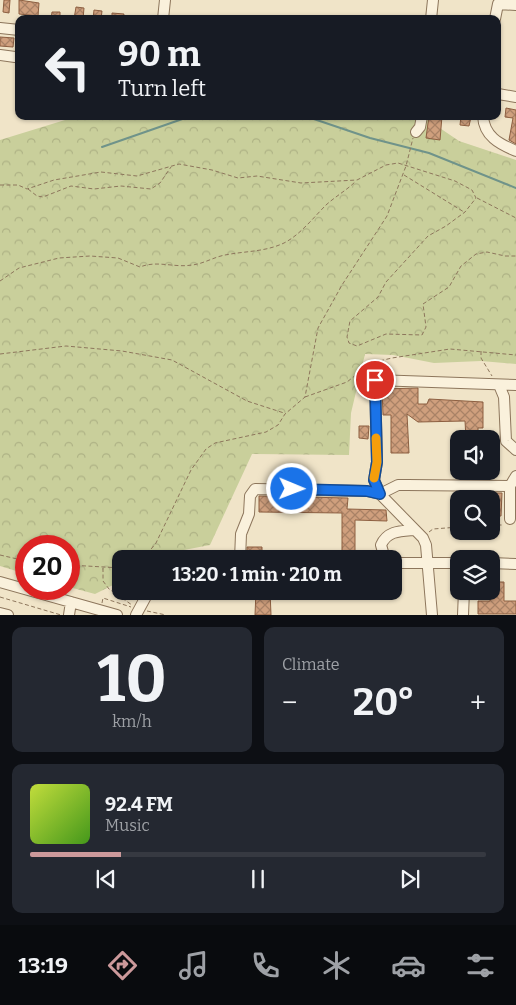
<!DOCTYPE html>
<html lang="en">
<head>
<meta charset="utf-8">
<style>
  body { margin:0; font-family:Bitter,serif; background:#242831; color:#f1f3f6; height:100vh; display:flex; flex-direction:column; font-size:19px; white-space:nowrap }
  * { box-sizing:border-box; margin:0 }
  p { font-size:16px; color:#9ea1a6 }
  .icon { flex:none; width:28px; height:28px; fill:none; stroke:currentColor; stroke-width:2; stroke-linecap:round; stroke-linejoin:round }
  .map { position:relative; height:615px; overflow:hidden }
  .drawer { display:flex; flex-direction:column; gap:12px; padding:12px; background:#0d0f14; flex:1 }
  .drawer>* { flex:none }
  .top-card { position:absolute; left:15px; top:15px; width:486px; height:105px; border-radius:10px; box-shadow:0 1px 4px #0004; background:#171b24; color:#f1f3f6; overflow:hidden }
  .controls { position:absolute; left:450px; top:430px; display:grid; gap:10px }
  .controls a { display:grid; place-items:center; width:50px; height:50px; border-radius:10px; background:#171b24; box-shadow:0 1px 4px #0004; font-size:25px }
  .speed { position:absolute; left:15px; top:535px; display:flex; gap:10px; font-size:25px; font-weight:700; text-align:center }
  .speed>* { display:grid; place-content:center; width:65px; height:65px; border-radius:50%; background:#171b24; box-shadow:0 1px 4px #0004; line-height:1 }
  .speed .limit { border:8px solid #d22; background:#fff; color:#111 }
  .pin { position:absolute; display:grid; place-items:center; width:42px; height:42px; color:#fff; margin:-21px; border:2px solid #fff; border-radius:50%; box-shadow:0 1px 5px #0007 }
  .me { position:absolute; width:55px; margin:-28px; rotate:91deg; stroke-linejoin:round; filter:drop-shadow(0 0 4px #0008) }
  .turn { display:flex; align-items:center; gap:18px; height:105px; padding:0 20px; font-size:22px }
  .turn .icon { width:65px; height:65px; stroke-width:2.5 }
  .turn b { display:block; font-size:35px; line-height:42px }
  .big { font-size:38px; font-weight:700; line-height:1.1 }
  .drawer .card { flex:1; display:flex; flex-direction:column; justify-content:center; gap:8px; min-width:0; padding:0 18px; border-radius:10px; background:#242831 }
  .drawer .dial { align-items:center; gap:0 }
  .dial b { font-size:65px; line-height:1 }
  .song { display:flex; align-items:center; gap:15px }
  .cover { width:60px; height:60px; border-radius:8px; background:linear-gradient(135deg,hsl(70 70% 55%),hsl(100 70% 35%)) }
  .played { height:5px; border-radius:2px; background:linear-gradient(90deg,#cc999b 20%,#363941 20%) }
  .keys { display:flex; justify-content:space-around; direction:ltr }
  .heat { display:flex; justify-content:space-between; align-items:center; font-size:28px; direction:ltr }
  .drawer .tiles { flex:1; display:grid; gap:12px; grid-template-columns:1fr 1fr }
  .card:last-child { grid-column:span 2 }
  .trip { position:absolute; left:112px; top:550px; width:290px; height:50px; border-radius:10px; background:#171b24; box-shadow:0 1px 4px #0004; font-weight:700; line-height:50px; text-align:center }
  .tab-bar { display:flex; height:80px; justify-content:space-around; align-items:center; background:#090b0e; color:#9ea1a6 }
  .tab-bar .icon { width:35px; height:35px }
  .tab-bar .on { color:#cc999b }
  .tab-bar b { font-size:22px; color:#f1f3f6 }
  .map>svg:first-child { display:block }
  .forest { fill:url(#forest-crowns) }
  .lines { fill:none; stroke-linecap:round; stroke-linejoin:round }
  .stream { stroke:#6f938a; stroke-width:2 }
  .building { fill:url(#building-cross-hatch); stroke:#8d5f41 }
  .minor-casing { stroke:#8d765c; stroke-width:12 }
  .path { stroke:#8d765c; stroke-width:1; stroke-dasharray:4 2.5; stroke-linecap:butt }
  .minor { stroke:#faf1dc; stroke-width:10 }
  .route-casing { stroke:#114b97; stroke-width:12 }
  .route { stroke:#1a73e8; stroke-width:9 }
  .slow { stroke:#f59e0b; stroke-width:9 }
</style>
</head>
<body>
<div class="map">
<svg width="516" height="615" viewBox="0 0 516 615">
  <defs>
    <pattern id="forest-crowns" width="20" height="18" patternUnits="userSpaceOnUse" patternTransform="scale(1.25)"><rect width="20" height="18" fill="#c9cf9b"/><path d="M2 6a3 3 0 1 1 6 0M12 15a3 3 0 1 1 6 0" fill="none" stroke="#aeb285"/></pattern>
    <pattern id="building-cross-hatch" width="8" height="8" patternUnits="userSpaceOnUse" patternTransform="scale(1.25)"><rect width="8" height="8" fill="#cf9f7d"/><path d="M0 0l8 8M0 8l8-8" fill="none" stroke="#a98266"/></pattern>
  </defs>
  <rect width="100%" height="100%" fill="#f0e4c8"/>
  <path class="forest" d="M78,116h344l37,25 57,19v204l-35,-3 -47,2 -41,-8 -28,-1 -14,59 -2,42 -97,-1 -42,91 -26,5 -17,9h-46v22l-26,13 -26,-7v-41h-43v28l-26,-8v-426z"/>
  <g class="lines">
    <path class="stream" d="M305,116l65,22 59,15 87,35
      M102,147l89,-31"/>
  </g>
  <path class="building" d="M4,0h6l-1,13 -6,-1z
    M19,0l20,3 -1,13 -19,-2z
    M76,7l8,1 -1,11h-9z
    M94,10l8,1 -1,8h-8z
    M52,12h8v7h-9z
    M112,13l12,1 -1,5h-11z
    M0,37l14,1 -1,9 -13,-1z
    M506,108l10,2v34l-7,-4 4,-22 -8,-1z
    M429,116h13l-2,24 -14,-2z
    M461,116l10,1 -2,9 -9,-1z
    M418,388v16h9l2,-5 54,3v26h-5v11h-12l-1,-18 -47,1 -11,-8 2,39h-18v-38h-8l-1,-26z
    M359,426h10l-1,13 -9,-1z
    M482,493h20l-1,23h-10v-17h-9z
    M259,496l89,2 -1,11 39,1 1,11 -32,-1v39h-13v-46l-83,-1z
    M247,547h15v12h-15z
    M491,582h13v19h12v13h-38v-13h12z
    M256,591h14l1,24h-16z"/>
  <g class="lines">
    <g class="minor-casing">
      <path id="minor" d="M163,19l2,-19
        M431,19l2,-19
        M495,19l3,-15 18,1
        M0,28l19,2
        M0,55l15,2
        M498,94l18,3
        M483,116c1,20 16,28 33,35
        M416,132l4,-5 2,-11
        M499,385l5,12 2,44 10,9
        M510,519v-33l6,-10
        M240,559l1,-25 8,-20 1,-18 5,-7 112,2 13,3 18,-9h9l103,1
        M385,559l-4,-14c6,-14 19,-14 32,-15
        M394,563h65
        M491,563l25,1
        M0,582l117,33
        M0,613l8,2
        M69,615l2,-13
        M136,615l13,-24
        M432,615l-6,-70 -3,-7 -43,-44 -6,-14 3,-18 -2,-82 141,5
        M463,615l1,-24"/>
    </g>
    <path class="path" d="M404,175l60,37
      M0,185h18l9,4 27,-9 47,-8 36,4 42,-12 33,6 26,8 19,-2 44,7 56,-3 29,-15 12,-2 57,18 17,9 4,8 -11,14 -19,14 -18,10 -42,46 -8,15 -28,24 -3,16 2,6 8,3 29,-12 36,1 4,-8 -3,-23 26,-17 12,-21 15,-12 11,-2 18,4h11
      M28,189l9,7 6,1 28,-11 23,3 27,-3 30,3 9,-6 11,-16
      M477,198l39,20
      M0,281l19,-13 40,-10 31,-2 28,2 22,9c17,-7 34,1 52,-2 11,-1 22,-8 33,-10 20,-4 40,-3 59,-12 16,-8 30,-26 42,-38 10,-9 21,-15 30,-24
      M481,351v7l11,18
      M0,354l66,-8 56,5 50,9 75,41 37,12
      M305,397l42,-15 24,-19 21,-5 58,-9 66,6
      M491,525h12
      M429,532l4,-3 26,-2
      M0,555l26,6
      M143,559l13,-16 35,-73 15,-21 9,-6 51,-11 12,-7 7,-11 20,-17 13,-69 24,-43 45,-69 19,-50 7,-28
      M69,565l52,3
      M103,568v13l6,8 23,16
      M0,597l61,18
      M102,603l1,-5 28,9
      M147,611l19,4"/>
    <use href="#minor" class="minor"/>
  </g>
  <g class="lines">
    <g class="route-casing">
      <path id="route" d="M292,489l75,2 13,3 -6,-14 3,-18 -2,-82"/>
    </g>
    <use href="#route" class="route"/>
    <path class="slow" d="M374,478l3,-16 -1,-24"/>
  </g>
</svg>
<div class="controls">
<a><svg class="icon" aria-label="sound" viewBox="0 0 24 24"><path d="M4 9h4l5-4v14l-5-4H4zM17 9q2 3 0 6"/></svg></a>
<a><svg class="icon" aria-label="search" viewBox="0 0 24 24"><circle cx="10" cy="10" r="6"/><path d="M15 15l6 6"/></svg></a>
<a><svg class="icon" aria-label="layers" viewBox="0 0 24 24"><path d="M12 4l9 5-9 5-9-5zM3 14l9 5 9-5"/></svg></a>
</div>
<div class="speed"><div class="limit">20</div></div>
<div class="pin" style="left:375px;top:380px;background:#d93025"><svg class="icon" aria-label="arrive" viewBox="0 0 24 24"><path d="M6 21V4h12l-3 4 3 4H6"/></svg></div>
<svg class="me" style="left:292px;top:489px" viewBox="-20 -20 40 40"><circle r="17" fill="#1a73e8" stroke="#fff" stroke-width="3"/><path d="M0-11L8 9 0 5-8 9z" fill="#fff"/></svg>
<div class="trip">13:20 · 1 min · 210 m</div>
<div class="top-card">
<div class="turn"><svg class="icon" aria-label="left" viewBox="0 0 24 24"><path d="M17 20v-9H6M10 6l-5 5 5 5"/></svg><div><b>90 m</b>Turn left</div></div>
</div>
</div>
<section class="drawer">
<div class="tiles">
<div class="card dial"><b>10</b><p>km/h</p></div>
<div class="card"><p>Climate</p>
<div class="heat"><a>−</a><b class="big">20°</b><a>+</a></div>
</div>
<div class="card">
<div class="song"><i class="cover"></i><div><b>92.4 FM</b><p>Music</p></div></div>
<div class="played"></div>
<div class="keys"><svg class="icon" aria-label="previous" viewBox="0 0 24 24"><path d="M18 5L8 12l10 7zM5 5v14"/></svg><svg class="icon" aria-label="pause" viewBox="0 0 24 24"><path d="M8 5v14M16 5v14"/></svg><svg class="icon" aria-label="next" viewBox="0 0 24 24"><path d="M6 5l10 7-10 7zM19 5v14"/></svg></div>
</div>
</div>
</section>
<nav class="tab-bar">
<b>13:19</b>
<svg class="icon on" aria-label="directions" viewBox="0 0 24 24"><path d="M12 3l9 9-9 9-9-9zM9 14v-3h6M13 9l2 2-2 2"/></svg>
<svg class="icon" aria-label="music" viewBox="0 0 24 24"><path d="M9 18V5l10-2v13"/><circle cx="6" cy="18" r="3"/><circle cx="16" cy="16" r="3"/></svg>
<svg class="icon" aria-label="phone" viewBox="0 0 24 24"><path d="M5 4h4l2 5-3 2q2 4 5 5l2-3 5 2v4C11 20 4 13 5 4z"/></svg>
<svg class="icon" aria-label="climate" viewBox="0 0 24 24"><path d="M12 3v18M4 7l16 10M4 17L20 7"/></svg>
<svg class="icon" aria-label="car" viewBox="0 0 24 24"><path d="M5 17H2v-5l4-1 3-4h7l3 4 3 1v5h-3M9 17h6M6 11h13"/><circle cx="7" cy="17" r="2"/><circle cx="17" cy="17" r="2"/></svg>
<svg class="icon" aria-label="filters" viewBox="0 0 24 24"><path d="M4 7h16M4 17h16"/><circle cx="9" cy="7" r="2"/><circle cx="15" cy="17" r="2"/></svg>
</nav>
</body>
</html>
